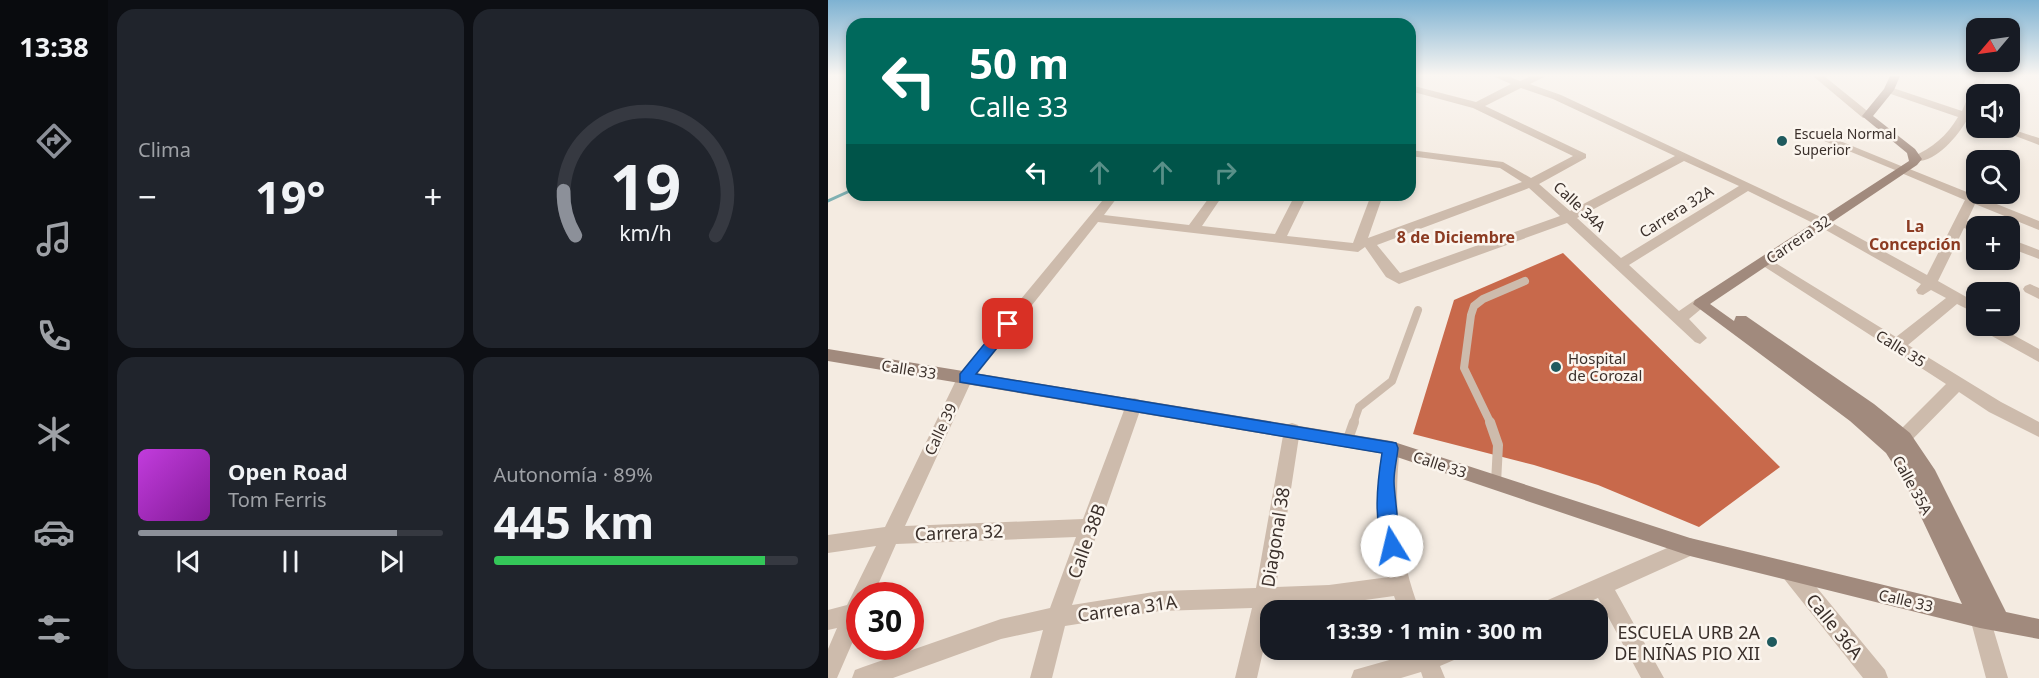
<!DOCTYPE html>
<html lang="es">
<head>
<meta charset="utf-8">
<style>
  body { margin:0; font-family:"Noto Sans",sans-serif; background:#20242c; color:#f1f3f6; height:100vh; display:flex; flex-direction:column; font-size:22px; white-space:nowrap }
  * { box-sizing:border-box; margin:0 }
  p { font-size:20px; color:#9ea1a6 }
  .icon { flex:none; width:33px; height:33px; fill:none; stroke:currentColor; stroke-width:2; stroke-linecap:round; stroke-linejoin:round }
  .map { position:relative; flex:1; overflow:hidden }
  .panel { display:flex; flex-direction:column; gap:9px; padding:9px; background:#0d0f14; width:720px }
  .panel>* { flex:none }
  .top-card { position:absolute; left:18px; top:18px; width:570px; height:183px; border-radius:18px; box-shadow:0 3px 9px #0003; background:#00695c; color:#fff; overflow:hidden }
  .needle { width:39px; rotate:241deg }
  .controls { position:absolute; left:1138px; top:18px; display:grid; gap:12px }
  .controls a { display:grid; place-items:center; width:54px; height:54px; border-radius:12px; background:#171b24; box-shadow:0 3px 9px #0003; font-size:30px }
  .speed { position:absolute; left:18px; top:582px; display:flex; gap:12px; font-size:30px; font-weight:700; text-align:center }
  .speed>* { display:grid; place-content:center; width:78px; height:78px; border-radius:50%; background:#171b24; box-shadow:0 3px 9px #0003; line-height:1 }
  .speed .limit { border:9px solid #d22; background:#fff; color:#111 }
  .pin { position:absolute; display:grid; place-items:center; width:51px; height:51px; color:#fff; margin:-26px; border-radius:12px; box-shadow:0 3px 9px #0006 }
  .me { position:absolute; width:66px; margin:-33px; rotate:351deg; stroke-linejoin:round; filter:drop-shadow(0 0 4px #0008) }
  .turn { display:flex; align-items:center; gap:21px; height:126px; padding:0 24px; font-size:27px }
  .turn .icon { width:78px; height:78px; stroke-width:2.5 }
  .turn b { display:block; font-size:42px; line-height:51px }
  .lanes { display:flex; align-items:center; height:57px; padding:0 24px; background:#0003; justify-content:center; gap:30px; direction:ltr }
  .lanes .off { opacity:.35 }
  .big { font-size:45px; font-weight:700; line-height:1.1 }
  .panel .card { flex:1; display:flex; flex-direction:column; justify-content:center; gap:9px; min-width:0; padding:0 21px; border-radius:18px; background:#20242c }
  .panel .dial { align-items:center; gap:0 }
  .dial svg { height:156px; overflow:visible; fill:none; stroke:#363941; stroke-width:7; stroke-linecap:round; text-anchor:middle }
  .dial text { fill:#f1f3f6; stroke:none }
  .song { display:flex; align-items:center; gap:18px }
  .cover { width:72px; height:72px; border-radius:9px; background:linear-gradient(135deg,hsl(290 70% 55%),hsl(290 70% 35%)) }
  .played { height:6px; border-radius:3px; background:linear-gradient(90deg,#8c9099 85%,#363941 85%) }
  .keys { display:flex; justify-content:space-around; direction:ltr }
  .heat { display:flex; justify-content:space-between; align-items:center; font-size:33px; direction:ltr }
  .charge { height:9px; border-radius:4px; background:linear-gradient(90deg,#34c759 89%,#363941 0) }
  .panel .tiles { flex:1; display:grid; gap:9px; grid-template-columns:repeat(2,1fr) }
  .trip { position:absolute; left:432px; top:600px; width:348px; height:60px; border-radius:18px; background:#171b24; box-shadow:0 3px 9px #0003; font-weight:700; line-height:60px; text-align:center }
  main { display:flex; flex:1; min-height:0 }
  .tab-bar { display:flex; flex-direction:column; width:108px; justify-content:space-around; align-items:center; background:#090b0e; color:#9ea1a6 }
  .tab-bar .icon { width:42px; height:42px }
  .tab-bar .selected { color:#8c9099 }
  .tab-bar b { font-size:27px; color:#f1f3f6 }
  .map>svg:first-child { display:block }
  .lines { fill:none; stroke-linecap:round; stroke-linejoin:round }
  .stream { stroke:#7fb0b2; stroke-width:3 }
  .building { fill:#c8694b }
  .lane-far2 { stroke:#cdbbac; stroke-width:6 }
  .lane-far1 { stroke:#cdbbac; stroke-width:8 }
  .lane { stroke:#cdbbac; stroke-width:10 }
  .street { fill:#cdbbac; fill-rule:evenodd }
  .secondary { fill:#a18a7d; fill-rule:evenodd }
  .route { fill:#1a73e8; stroke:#114b97; stroke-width:1.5 }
  .poi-dot { fill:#1f5a5e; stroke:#fbf5ee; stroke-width:2 }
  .labels { text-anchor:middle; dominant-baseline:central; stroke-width:5; stroke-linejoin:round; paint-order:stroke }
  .far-poi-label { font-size:14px; fill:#3b302b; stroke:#fbf5ee; text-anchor:start }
  .street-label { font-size:15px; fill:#3b302b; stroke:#fbf5ee }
  .poi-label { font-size:15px; fill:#3b302b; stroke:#fbf5ee; text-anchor:start }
  .neighbourhood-label { font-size:16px; font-weight:bold; fill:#8c3b22; stroke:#fbf5ee }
  .near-street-label { font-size:18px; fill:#3b302b; stroke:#fbf5ee }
  .near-poi-label { font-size:18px; fill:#3b302b; stroke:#fbf5ee; text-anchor:end }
</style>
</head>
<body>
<main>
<nav class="tab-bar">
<b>13:38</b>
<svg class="icon selected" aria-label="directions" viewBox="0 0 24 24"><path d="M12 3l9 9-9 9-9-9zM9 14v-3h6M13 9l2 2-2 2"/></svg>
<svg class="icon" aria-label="music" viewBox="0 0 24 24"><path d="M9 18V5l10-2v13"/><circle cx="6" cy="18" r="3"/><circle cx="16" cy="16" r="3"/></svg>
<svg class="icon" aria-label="phone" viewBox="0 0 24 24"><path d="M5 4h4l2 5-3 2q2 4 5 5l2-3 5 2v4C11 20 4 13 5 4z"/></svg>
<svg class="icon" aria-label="climate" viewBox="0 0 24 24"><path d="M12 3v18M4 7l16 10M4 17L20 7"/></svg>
<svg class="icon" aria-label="car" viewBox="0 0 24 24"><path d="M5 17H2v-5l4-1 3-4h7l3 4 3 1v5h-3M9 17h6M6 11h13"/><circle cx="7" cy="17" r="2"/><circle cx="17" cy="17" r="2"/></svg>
<svg class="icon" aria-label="filters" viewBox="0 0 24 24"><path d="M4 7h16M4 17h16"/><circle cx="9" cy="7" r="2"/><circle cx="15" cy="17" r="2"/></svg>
</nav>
<section class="panel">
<div class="tiles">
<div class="card"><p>Clima</p>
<div class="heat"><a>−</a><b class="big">19°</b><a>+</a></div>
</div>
<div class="card dial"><svg viewBox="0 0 100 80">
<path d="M14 69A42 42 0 1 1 86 69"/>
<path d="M14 69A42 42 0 0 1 8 46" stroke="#8c9099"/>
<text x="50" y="56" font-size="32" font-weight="700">19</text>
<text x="50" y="72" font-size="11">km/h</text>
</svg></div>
<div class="card">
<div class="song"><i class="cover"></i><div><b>Open Road</b><p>Tom Ferris</p></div></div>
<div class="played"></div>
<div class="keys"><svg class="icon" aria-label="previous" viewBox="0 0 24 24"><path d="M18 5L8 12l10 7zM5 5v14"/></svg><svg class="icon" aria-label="pause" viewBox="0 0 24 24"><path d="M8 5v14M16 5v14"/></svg><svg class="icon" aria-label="next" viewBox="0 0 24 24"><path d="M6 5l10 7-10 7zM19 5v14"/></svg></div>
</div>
<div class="card"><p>Autonomía · 89%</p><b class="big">445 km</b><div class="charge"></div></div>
</div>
</section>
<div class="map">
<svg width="1211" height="678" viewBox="0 0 1211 678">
  <rect width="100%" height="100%" fill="#f4ebe1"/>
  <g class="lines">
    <path class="stream" d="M0,201l24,-11"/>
  </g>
  <path class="building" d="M735,253l217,214 -81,60 -101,-42 -64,-20 -121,-31 41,-134z"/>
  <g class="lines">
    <path class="lane-far2" d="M992,136l83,34"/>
    <path class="lane-far1" d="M525,424l6,-17 33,-26 26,-71
      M663,424l-27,-56 7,-53 3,-9 9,-7 42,-18"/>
    <path class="lane" d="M662,422l8,23 -2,38
      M520,439l6,-17"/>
    <path class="street" d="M665,76h14l13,5 12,-5h14l-16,8 31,11 264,124 102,56 38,-75 -66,-28v-4h8l132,53v9l-64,-26 -8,17 15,5h-5v7l-13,-5 -26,53 39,22v11l-20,-10 -49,41 93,57 38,20v15l-50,-25 -30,-20 -58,59 -6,2 -6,-2 -3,-5 3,-5 57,-57 -189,-122 2,-3h10l127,78 50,-39 -15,-8 -8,5 -5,-1 -2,-4 5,-6 -104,-59 -69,-34 -119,74 50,46 16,-11h10l2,4 -18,15 18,19 -7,6 -5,-2 -128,-119 -168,61 -13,-7 -21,-30 -7,5 -260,-30 -127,160 -66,144 178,-7 43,-114 2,-5 6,-2 6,2 2,5 -70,200 88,-14 96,-3 28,-158 2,-5 6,-2 6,2 2,5 -24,157 53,-2 60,-8c-11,-43 -12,-86 -7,-129l3,-5 6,-2 6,2 3,5c-5,41 -4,81 7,122 3,14 8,27 12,40h-20l-5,-14 -65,9 -56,2 -16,71h-22l17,-70 -92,3 -95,15 -13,52h-22l13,-48 -42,9 -108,39h-41l3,-8 8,-3 138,-48 49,-11 26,-71 -180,7 -23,52h-13v29l-23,53h-9v-29l9,-21 -9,2v-20l19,-5 29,-59 -48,7v-18l57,-8 74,-153 148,-179h12l-15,20 85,10 22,-30h12l-21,31 73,8 20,-39h12l-20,41 66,7 18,-48h12l-15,43 154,-56 -22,-14 -90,-12v-6l93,12 28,16 42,-22 -100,-48 -63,-17v-6l66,17 35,-18zM693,88l32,11 122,57 -105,55 -31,-27 47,-26v-4l-101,-48zM856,161l55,25 -118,72 -44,-40zM701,188l31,28 -160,57 -23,-28z
      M985,76h11l47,38v4h-8z
      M1149,76h10l-7,18h-3l-6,20 6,2v7l-10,-3c-10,17 -33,45 -55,41v-4c20,-9 35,-21 46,-40l-73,-25v-4h8l69,23z
      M1166,128h14l31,10v7z
      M1182,239l29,11v9l-29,-11z
      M1202,284l9,4v11l-14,-7 -2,-3 2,-3z
      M1151,326h18l42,23v13l-58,-32z
      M862,538l7,3 3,6 -3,6 -82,37 49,88h-23l-43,-80 -28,12h-32l3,-7z
      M964,563l7,3 86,104 3,8h-25l-78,-98 -3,-7 3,-7z
      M1152,608l7,3 3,7 18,60h-22l-16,-60 3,-7z
      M584,650h53l-4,7 -21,9 5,12h-22l-2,-6 -20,6h-50l3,-8 60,-17z"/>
    <path class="secondary" d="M1062,76h10l-6,14 -21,26 42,33 7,10 -5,6 -207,139 24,17 2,-5h10l128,88 36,29 25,37 71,142 33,7v20l-59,-11 -290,-72 -299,-101 -563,-94v-12l563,92 299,97 272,66 -57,-121 -19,-30 -36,-32 -157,-117 2,-4 214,-139 -2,-8 -45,-37 22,-27z"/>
  </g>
  <linearGradient id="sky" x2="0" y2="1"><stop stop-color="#7eb2d2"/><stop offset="0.44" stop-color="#faf6f2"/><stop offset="1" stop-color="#faf6f2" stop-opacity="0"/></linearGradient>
  <rect width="1211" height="171" fill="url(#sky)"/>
  <path class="route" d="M180,319l7,5 -2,4 -37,46 420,69 2,5c-1,11 -4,22 -4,33 0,15 8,61 4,71l-6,2 -7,-2c-12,-30 -8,-68 -3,-99l-422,-71v-8l43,-53z"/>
  <g class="poi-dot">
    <circle cx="954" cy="141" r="6"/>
    <circle cx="728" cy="367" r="6"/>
    <circle cx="944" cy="642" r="6"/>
  </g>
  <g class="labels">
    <g class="far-poi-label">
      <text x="966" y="133">Escuela Normal<tspan x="966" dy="16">Superior</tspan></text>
    </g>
    <g class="street-label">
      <text transform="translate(752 206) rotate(43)">Calle 34A</text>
      <text transform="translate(848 211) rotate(-32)">Carrera 32A</text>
      <text transform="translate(970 239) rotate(-34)">Carrera 32</text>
      <text transform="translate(1073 348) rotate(32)">Calle 35</text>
      <text transform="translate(81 369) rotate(9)">Calle 33</text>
      <text transform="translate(112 429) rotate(-65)">Calle 39</text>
      <text transform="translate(612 464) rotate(18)">Calle 33</text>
      <text transform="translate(1085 485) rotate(61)">Calle 35A</text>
      <text transform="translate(1078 600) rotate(13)">Calle 33</text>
    </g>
    <g class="poi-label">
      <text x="740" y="358">Hospital<tspan x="740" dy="17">de Corozal</tspan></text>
    </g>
    <g class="neighbourhood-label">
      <text x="1087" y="226">La<tspan x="1087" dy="18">Concepción</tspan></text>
      <text x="628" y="237">8 de Diciembre</text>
    </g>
    <g class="near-street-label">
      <text transform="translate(131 532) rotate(-2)">Carrera 32</text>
      <text transform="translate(447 537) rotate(-81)">Diagonal 38</text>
      <text transform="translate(258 541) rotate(-70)">Calle 38B</text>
      <text transform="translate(299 608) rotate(-8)">Carrera 31A</text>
      <text transform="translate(1007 626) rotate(51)">Calle 36A</text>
    </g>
    <g class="near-poi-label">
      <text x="932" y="632">ESCUELA URB 2A<tspan x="932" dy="21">DE NIÑAS PIO XII</tspan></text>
    </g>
  </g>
</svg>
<div class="controls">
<a><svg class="needle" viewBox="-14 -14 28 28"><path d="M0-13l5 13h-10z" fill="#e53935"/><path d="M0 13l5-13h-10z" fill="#9ea1a6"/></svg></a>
<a><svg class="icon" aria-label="sound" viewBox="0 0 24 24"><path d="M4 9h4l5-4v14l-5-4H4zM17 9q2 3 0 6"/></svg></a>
<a><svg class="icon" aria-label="search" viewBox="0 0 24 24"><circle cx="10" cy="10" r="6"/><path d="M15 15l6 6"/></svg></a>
<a>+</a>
<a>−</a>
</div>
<div class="speed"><div class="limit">30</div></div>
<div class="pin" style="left:180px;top:324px;background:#d93025"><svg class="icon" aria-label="arrive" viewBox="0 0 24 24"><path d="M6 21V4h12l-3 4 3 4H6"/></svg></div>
<svg class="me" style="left:564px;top:546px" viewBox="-20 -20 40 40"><circle r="19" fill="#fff"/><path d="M0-13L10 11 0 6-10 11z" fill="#1a73e8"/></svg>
<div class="trip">13:39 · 1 min · 300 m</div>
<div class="top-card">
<div class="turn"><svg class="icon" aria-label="left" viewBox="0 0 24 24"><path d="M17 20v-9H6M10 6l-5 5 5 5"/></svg><div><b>50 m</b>Calle 33</div></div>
<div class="lanes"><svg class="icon" aria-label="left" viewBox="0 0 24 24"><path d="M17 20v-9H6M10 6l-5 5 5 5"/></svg><svg class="icon off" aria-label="ahead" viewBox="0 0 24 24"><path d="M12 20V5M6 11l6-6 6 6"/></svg><svg class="icon off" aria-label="ahead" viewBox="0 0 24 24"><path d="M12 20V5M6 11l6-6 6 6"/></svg><svg class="icon off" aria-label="right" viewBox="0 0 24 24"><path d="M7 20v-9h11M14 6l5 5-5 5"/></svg></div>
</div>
</div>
</main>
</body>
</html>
